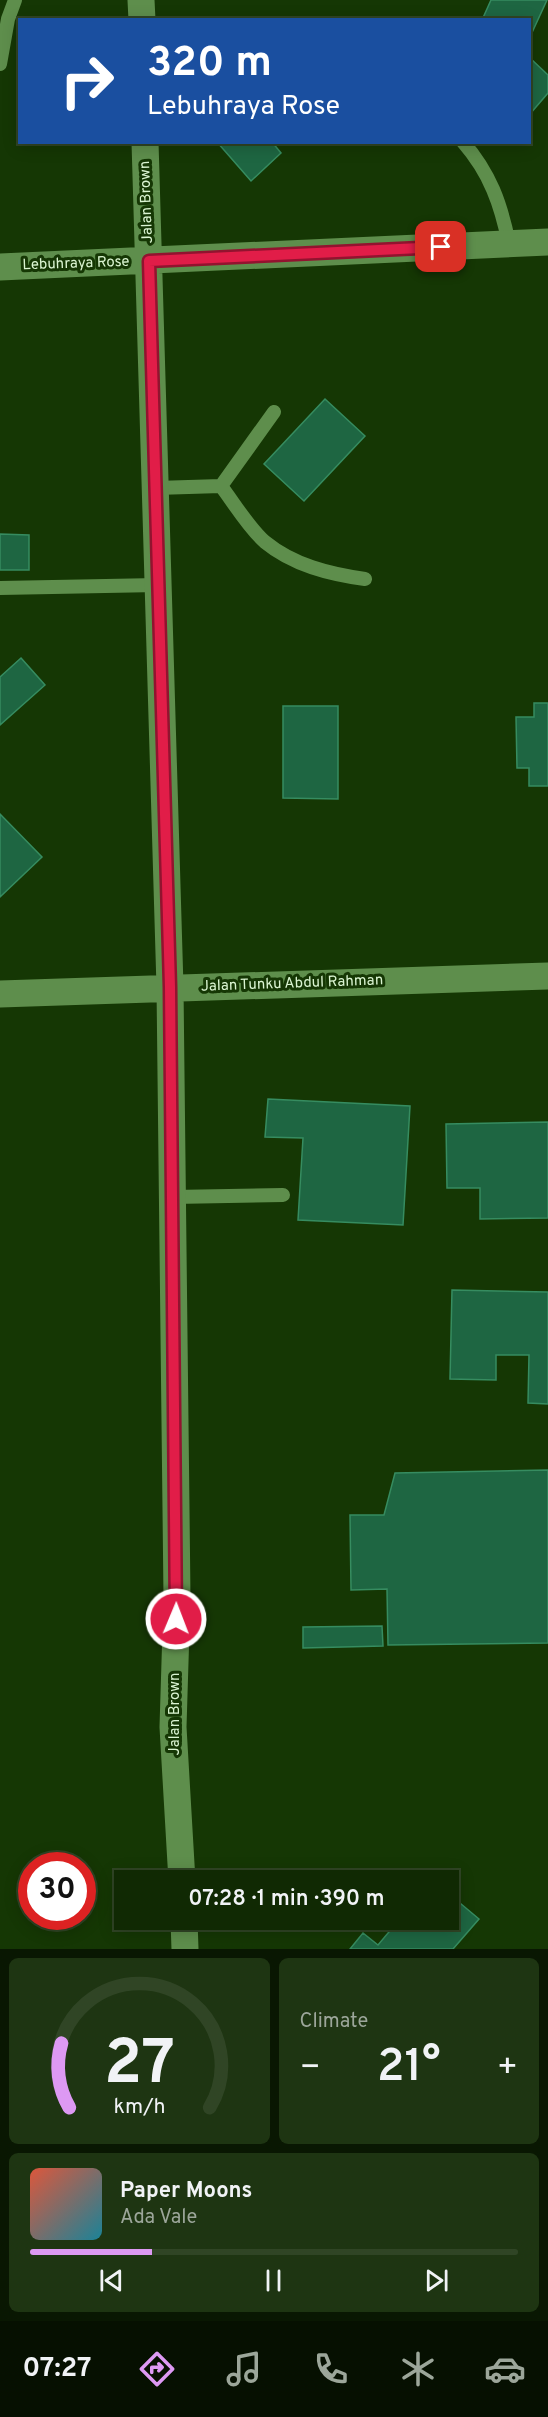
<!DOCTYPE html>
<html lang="en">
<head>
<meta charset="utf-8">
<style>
  body { margin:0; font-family:Overpass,sans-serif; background:#1e3512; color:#f1f3f6; height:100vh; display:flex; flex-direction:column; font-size:22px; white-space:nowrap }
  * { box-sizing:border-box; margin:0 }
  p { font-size:20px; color:#9ca69a }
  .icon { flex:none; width:33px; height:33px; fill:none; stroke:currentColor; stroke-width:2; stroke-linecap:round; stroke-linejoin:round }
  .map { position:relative; height:1949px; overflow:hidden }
  .panel { display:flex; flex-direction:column; gap:9px; padding:9px; background:#091702; flex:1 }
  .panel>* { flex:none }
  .guide { position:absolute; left:18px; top:18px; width:513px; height:126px; border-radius:0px; box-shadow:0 3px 15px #0003,0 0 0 2px #304525; background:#1a4fa0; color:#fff; overflow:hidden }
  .speed { position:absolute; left:18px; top:1852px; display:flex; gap:12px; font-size:30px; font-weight:700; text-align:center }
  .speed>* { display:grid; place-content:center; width:78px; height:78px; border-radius:50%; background:#102903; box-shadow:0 3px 15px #0003,0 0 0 2px #304525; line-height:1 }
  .speed .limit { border:9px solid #d22; background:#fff; color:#111 }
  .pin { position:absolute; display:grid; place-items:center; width:51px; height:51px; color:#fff; margin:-26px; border-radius:12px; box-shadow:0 3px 9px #0006 }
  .me { position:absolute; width:66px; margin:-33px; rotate:1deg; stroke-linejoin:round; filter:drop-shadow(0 0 4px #0008) }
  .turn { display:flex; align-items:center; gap:21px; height:126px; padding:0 30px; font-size:27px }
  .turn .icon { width:78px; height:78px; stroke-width:2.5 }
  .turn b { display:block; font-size:42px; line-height:51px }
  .big { font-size:45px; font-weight:600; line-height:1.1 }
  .panel .widget { flex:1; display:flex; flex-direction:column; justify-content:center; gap:9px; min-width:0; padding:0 21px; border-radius:9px; background:#1e3512 }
  .panel .dial { align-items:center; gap:0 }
  .dial svg { height:156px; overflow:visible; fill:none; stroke:#304525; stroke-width:7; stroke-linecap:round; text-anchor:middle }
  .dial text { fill:#f1f3f6; stroke:none }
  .song { display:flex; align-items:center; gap:18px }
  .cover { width:72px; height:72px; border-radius:9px; background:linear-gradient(135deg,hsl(10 70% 55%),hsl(190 70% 35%)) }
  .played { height:6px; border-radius:3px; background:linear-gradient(90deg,#dd99f3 25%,#304525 25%) }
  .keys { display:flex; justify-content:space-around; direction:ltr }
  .heat { display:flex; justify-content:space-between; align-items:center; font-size:33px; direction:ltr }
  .panel .tiles { flex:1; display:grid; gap:9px; grid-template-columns:1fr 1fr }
  .widget:last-child { grid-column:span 2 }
  .trip { position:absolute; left:114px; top:1870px; width:345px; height:60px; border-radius:0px; background:#102903; box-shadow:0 3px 15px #0003,0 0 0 2px #304525; font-weight:600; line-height:60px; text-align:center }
  .dock { display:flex; height:96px; justify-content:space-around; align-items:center; background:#061001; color:#9ca69a }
  .dock .icon { width:42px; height:42px }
  .dock .current { color:#dd99f3 }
  .dock b { font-size:27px; color:#f1f3f6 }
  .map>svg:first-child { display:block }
  .building { fill:#1e6642; stroke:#368c60; stroke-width:1.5 }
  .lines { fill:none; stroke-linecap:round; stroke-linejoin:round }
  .service { stroke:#5e8e4c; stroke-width:14 }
  .minor { stroke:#5e8e4c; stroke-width:27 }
  .route-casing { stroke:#92132f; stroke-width:15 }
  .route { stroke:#e11d48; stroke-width:10 }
  .labels { text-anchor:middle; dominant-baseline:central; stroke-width:6; stroke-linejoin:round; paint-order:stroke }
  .street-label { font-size:15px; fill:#daf4d1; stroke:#153704 }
</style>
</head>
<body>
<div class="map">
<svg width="548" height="1949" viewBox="0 0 548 1949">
  <rect width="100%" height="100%" fill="#153704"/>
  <path class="building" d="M491,0h56l-17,37v-17h-48z
    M530,58l18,17v18l-18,21z
    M217,142h55l9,11 -30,28z
    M325,399l40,37 -61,65 -40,-37z
    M0,534l29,1v35h-29z
    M21,658l24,27 -45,40v-48z
    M534,703h14v83h-19v-18h-12l-1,-51h18z
    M283,706h55v93l-55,-1z
    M0,814l42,43 -42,40z
    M268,1099l142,7 -7,119 -105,-5 5,-82 -38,-1z
    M548,1122v96l-68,1v-31h-33l-1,-64z
    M452,1290l96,2v112l-20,-1 1,-48h-33v25l-46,-1z
    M548,1470v173l-160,2 -1,-56 -36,1 -1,-75h34l11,-42z
    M382,1626l1,20 -80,2v-21z
    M448,1893l31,26 -26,30h-103l13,-16 15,12 21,-25h49z"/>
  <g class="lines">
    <path class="service" d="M0,64l8,-45 7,-19
      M463,142c27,31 38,62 46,102
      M221,486c13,17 27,41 44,56 28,23 64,32 100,37
      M156,488l65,-2 53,-74
      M0,588l158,-3
      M173,1197l110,-2"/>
    <path class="minor" d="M141,0l1,20
      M145,142l25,845 7,610 -4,130 9,154
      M0,267l548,-25
      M0,994l548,-18
      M184,1920l1,29"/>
  </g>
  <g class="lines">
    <g class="route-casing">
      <path id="route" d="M176,1619l-6,-632 -21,-726 292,-14"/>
    </g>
    <use href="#route" class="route"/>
  </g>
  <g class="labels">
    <g class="street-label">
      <text transform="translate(147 202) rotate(-92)">Jalan Brown</text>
      <text transform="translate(76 264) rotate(-2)">Lebuhraya Rose</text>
      <text transform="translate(292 984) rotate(-2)">Jalan Tunku Abdul Rahman</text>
      <text transform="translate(175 1714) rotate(-90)">Jalan Brown</text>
    </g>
  </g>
</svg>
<div class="speed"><div class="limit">30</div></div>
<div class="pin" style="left:441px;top:247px;background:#d93025"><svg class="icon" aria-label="arrive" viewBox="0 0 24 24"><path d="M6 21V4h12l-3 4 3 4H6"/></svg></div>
<svg class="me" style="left:176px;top:1619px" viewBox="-20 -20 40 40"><circle r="17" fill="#e11d48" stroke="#fff" stroke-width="3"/><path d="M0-11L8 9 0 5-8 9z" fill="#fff"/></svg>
<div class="trip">07:28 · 1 min · 390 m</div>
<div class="guide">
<div class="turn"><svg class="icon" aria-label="right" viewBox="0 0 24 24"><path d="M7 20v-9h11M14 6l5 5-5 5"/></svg><div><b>320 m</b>Lebuhraya Rose</div></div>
</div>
</div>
<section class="panel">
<div class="tiles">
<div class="widget dial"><svg viewBox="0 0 100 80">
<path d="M14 69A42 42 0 1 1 86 69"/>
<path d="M14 69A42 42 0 0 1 10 36" stroke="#dd99f3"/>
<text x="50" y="56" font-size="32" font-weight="700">27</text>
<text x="50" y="72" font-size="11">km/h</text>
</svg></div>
<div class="widget"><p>Climate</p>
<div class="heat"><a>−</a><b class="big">21°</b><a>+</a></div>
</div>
<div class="widget">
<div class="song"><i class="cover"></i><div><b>Paper Moons</b><p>Ada Vale</p></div></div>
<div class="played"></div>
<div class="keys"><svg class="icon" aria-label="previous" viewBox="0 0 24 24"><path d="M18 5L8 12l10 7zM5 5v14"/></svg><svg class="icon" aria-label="pause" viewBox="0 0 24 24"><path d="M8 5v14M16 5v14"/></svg><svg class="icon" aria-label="next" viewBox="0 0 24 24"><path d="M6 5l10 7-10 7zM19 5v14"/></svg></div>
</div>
</div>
</section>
<nav class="dock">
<b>07:27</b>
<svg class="icon current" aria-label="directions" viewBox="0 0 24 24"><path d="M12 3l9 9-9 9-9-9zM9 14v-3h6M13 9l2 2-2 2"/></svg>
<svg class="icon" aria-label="music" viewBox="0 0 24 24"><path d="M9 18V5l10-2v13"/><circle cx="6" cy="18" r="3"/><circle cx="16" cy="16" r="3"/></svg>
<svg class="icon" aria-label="phone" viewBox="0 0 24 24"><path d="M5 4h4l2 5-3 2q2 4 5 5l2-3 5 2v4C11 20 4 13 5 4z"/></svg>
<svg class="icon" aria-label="climate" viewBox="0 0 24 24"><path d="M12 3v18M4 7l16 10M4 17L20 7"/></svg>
<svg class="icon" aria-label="car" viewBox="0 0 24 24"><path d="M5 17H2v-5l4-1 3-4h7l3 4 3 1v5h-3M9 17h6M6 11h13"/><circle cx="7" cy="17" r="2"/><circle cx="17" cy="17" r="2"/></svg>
</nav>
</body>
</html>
